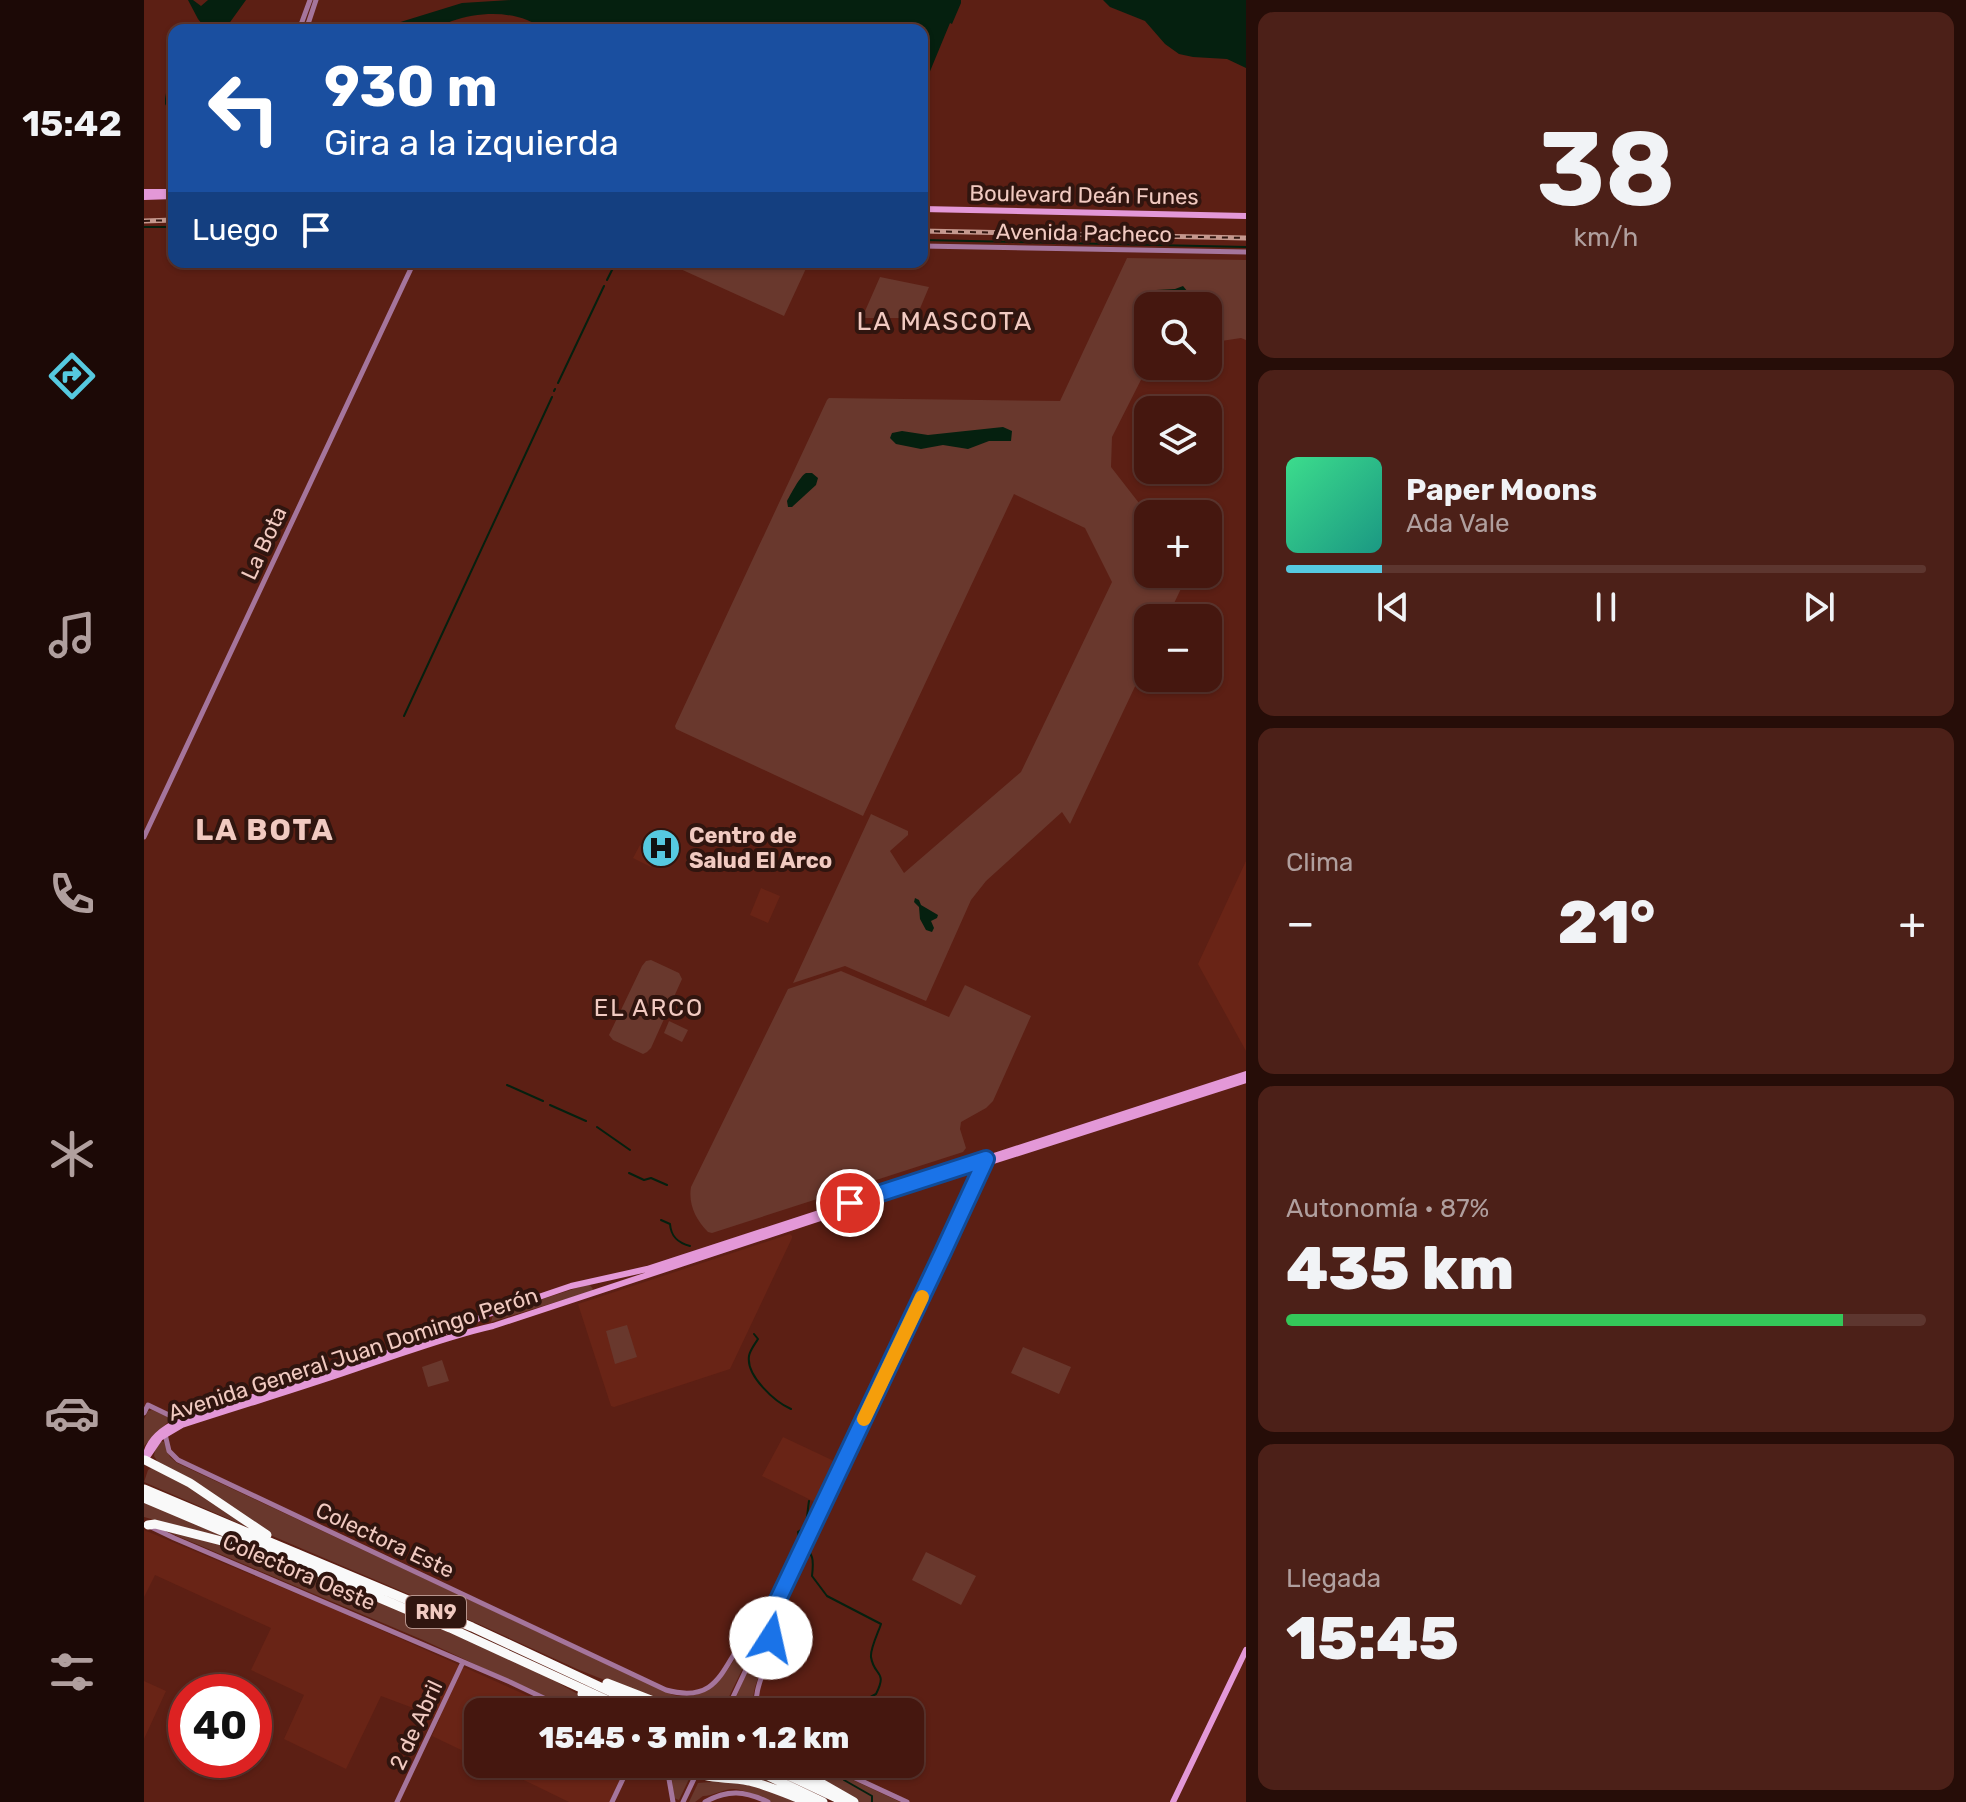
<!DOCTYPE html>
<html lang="es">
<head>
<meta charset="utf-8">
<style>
  body { margin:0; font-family:Rubik,sans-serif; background:#4c2018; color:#f1f3f6; height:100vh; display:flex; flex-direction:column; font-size:30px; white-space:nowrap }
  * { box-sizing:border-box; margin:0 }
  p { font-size:26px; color:#b09f9e }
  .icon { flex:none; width:44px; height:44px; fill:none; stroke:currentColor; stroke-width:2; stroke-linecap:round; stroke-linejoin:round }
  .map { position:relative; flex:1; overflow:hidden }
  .sheet { display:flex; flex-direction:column; gap:12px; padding:12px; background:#260d08; width:720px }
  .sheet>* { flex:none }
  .banner { position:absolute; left:24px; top:24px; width:760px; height:244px; border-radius:16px; box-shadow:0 2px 6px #0004,0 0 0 2px #5d362f; background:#1a4fa0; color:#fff; overflow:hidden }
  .fabs { position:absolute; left:990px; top:292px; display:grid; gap:16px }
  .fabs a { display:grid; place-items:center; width:88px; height:88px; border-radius:16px; background:#45170f; box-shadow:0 2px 6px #0004,0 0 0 2px #5d362f; font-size:40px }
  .speed { position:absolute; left:24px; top:1674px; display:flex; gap:16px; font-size:40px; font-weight:700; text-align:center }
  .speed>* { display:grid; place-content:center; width:104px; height:104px; border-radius:50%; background:#45170f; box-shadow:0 2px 6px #0004,0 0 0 2px #5d362f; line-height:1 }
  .speed .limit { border:12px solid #d22; background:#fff; color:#111 }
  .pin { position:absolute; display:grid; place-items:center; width:68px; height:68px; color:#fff; margin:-34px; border:4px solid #fff; border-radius:50%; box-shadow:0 2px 8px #0007 }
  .me { position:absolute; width:88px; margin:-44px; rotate:10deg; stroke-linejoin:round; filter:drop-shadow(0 0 6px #0008) }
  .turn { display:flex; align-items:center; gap:28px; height:168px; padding:0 24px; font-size:36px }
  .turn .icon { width:104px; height:104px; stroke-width:2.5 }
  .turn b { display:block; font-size:56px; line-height:68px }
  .then { display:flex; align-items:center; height:76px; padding:0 24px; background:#0003; gap:16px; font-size:30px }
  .big { font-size:60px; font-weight:800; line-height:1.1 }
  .sheet .card { flex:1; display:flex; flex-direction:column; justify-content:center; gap:12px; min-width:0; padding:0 28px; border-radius:16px; background:#4c2018 }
  .sheet .dial { align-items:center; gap:0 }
  .dial b { font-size:104px; line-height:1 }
  .song { display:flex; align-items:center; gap:24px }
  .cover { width:96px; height:96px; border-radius:12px; background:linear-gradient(135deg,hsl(150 70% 55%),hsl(170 70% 35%)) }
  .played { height:8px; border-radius:4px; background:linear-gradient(90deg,#56c9e0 15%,#5d362f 15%) }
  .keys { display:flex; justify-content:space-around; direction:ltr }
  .heat { display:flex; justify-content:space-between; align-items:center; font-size:44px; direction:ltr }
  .charge { height:12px; border-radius:6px; background:linear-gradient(90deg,#34c759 87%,#5d362f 0) }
  .trip { position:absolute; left:320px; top:1698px; width:460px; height:80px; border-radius:16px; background:#45170f; box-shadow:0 2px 6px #0004,0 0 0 2px #5d362f; font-weight:800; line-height:80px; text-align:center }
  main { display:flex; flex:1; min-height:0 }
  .tabs { display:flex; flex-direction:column; width:144px; justify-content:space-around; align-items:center; background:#1c0906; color:#b09f9e }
  .tabs .icon { width:56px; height:56px }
  .tabs .current { color:#56c9e0 }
  .tabs b { font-size:36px; color:#f1f3f6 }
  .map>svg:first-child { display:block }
  .built { fill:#692416 }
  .green { fill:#69382d }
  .water { fill:#05200f }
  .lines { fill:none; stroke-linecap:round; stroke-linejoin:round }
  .stream { stroke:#05200f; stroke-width:2 }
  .tertiary { stroke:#a5759c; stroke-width:5 }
  .secondary { stroke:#e398d7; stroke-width:6 }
  .motorway { stroke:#f9f9f9; stroke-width:9 }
  .rail-casing { stroke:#c5988e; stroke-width:5 }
  .rail { stroke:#30150f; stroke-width:2; stroke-dasharray:6; stroke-linecap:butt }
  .route-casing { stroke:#114b97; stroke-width:20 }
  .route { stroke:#1a73e8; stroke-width:14 }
  .slow { stroke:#f59e0b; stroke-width:14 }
  .labels { text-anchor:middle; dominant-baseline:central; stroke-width:8; stroke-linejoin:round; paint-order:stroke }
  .shield { fill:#30150f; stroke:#b7948c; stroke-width:2 }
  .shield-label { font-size:20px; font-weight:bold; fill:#f1cac1 }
  .street-label { font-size:22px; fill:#f1cac1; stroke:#30150f }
  .poi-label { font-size:22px; font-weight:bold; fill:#f1cac1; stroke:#30150f; text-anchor:start }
  .neighbourhood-label { font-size:24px; letter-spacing:2px; fill:#f1cac1; stroke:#30150f }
  .quarter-label { font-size:26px; letter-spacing:2px; fill:#f1cac1; stroke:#30150f }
  .district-label { font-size:30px; font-weight:bold; letter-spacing:2px; fill:#f1cac1; stroke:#30150f }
</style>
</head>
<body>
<main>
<nav class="tabs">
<b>15:42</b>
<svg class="icon current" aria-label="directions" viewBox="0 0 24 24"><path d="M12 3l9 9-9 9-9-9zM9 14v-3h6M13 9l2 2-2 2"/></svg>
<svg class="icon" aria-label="music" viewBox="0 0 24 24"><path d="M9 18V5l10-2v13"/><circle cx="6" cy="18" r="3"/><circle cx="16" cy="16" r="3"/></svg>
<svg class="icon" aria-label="phone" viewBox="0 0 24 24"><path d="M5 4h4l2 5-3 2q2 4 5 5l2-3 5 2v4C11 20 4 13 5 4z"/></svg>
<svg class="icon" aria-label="climate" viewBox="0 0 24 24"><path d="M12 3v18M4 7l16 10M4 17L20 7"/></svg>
<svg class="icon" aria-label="car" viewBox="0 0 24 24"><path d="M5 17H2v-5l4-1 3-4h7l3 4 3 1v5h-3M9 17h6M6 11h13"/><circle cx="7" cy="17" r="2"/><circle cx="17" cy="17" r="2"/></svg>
<svg class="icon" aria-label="filters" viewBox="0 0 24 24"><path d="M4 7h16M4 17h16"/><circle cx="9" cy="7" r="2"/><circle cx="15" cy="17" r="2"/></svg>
</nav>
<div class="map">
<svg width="1102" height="1802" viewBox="0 0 1102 1802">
  <rect width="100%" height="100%" fill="#5c1f14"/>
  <path class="built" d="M496,845l18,7 -7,15 -18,-9z
    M1102,861v190l-48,-87z
    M617,888l19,8 -12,27 -18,-8z
    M646,1234l2,2v2l-62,131 -116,38 -3,-1 -33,-102z
    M639,1437l53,25 2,4 -19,38 -57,-28z
    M0,1530l192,80 228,102h-86v46l-46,-22 8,-18 -59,-22 -35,73 -62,-30 20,-44 -53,-25 20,-42 -116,-53 -11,22z
    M0,1681l22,10 -22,48z
    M347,1764h136l-17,38h-41z"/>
  <path class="green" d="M983,258l119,2v80l-5,-2 -33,5v-37h-60v60l-36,71 -1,30 35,45 5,2h-3v60h40l-21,44h-19v41l-78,165 -8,-12 -76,69 -15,19 -45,101 -81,-35 -52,17 78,-169 37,17v4l-18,16 14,22 117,-101 91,-190 -27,-54 -71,-34 -151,322 -187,-87 -1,-3 152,-326 2,-2 231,3z
    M521,262h144l-25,54z
    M736,277l49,10 -13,31h-54z
    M507,960l28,13 3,6 -31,69 -4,4 -4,2 -30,-14 -4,-5 33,-69 4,-5z
    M697,971l108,46 16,-32 66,31 -38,85 -7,7 -25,14 -1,7 6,19 -3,4 -251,81 -4,-1c-12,-12 -20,-28 -17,-45l97,-198z
    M525,1021l19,9 -6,12 -18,-9z
    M445,1284l4,5 -1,2 -101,31 2,-7z
    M483,1325l10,32 -22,7 -9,-33z
    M879,1347l48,20 -12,27 -48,-21z
    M298,1360l7,21 -21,6 -6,-20z
    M8,1410l18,8v2l-26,26v-27l4,-8z
    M17,1441l3,1 6,15 7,6 496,232c28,7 49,-14 62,-37 5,-8 8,-15 15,-21h2l3,6 -31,64 -35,-1 -47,-11 -65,-26 -96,-44 -211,-90 -111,-71 -5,-8 1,-6z
    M7,1468h4l24,11 73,50 -108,-47 4,-12z
    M0,1500l91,42 -91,-25z
    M17,1529l87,20 83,33 203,87 75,43h-31l-155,-72z
    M782,1552l50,24 -15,29 -49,-25z
    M620,1644l4,2c-3,25 -19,39 -14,66h-22v-6l27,-60z
    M523,1764h12l8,7 3,6 -11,23 -5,-2 -2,-18z
    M561,1764h27l79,37 -105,-29 -2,-4z
    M648,1764h27l81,38h-42z
    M591,1780l68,22c-10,0 -23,0 -32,0 -13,-4 -23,-12 -37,-13 -11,0 -21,7 -31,7l-8,6h-6l9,-19z"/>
  <path class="water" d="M44,0h5l8,6 7,-6h38l-18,25 -1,5h-20l-9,-11z
    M367,0h450v3l-9,21 -2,-1 -24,58v20l-4,18v-89h-378c-25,-20 -62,-19 -92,-9 -6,2 -11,6 -17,8 -13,4 -37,1 -51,1l10,-6 68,-21z
    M959,0h143v68l-19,-9 -34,-2 -14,-3 -14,-10 -20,-23 -35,-14z
    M30,65v43l-6,1 -3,-5v-5l5,-30z
    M1039,286l5,6 -7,8 1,6h-12l-2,-6 -6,-3 -14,11 -7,-2 1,-6 14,-10 19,-1z
    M859,427l9,4 -1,10h-22l-21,8 -25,-4 -22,4 -25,-5 -6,-6 2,-5 10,-2 26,4z
    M662,473h6l6,5 -2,7 -24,22h-4l-1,-6c4,-7 13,-25 19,-28z
    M771,898l4,2 2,5 17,10 -1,3 -6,3 3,7 -2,4 -6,-2 -6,-11 -1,-12 -5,-5z"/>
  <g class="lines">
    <path class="stream" d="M0,227h30
      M778,240l324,7
      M463,280l9,-18
      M414,383l46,-97
      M410,391l1,-2
      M260,716l148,-319
      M363,1085l36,16
      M406,1105l36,16
      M453,1127l33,23
      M485,1173l15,7 7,-2 16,7
      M517,1220l9,4c1,13 8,19 20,22
      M610,1334l4,5c-3,5 -8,11 -9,17 -3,20 26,46 42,53
      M665,1501c-1,5 -2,22 -4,25 -2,3 -5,4 -7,6l2,11c14,11 14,16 12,33l15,20 54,28c-3,9 -11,25 -10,33 3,20 17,13 5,37l-11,6 -4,12
      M701,1764l-1,16 28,16v6"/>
    <path class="tertiary" d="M155,30l11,-30
      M162,30l10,-30
      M778,246l324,6
      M0,837l270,-575
      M0,1413l4,-8 27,13 5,6
      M21,1434l4,17 9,9 488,230c58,16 56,-31 87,-61
      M5,1526l25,12 336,144 63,30
      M609,1629l4,-2h8l5,6 1,5
      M609,1629c2,8 11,11 18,9
      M582,1712l258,-548
      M613,1712c-5,-27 14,-47 14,-74
      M521,1764l4,15 4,23
      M681,1764l82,38
      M253,1802l66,-140
      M468,1802l18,-38
      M539,1802l18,-38
      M561,1802c23,-13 40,-11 63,0"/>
    <path class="secondary" d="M0,192h30
      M0,197l30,-1
      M778,209l324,7
      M1,1460l15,-22 22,-13c61,-20 122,-38 182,-59 43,-14 84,-30 129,-40l491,-162 262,-84
      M1,1461c1,-20 17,-32 34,-40l191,-62 86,-31 33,-14 82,-28 76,-17 599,-195
      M1029,1802l73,-152"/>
    <path class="motorway" d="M1,1460l45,23 77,52
      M0,1489l328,138 182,85
      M0,1498l306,130 183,84
      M4,1525l7,-1 94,24
      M463,1683l54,21 24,5 35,3
      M438,1694l32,18
      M539,1764c25,19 38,11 66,17 20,5 40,14 59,21
      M599,1764l80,38
      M620,1764l81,38
      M644,1764l66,38"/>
    <g class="rail-casing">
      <path id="rail" d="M0,221l30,-1
        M778,231l324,7"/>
    </g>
    <use href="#rail" class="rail"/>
  </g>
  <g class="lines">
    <g class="route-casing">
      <path id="route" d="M627,1638l-1,-5 -5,-6 178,-375 43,-93 -136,44"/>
    </g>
    <use href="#route" class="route"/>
    <path class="slow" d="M720,1419l58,-122"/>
  </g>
  <defs>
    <g id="hospital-disc" transform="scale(2)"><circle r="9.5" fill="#56c9e0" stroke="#30150f"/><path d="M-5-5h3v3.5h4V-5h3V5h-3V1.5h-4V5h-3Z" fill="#111"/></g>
  </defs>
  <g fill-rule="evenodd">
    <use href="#hospital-disc" x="517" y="848"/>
  </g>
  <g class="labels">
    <rect class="shield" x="262" y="1596" width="60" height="32" rx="6"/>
    <g class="shield-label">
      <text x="292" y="1612">RN9</text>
    </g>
    <g class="street-label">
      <text transform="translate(940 195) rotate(1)">Boulevard Deán Funes</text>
      <text transform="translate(940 233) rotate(1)">Avenida Pacheco</text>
      <text transform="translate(120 543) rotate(-65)">La Bota</text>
      <text transform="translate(209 1354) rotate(-18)">Avenida General Juan Domingo Perón</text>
      <text transform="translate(241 1540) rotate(25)">Colectora Este</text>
      <text transform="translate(155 1572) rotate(23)">Colectora Oeste</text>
      <text transform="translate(272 1725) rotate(-65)">2 de Abril</text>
    </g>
    <g class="poi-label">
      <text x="545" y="835">Centro de<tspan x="545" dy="25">Salud El Arco</tspan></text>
    </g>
    <g class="neighbourhood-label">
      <text x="505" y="1008">EL ARCO</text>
    </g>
    <g class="quarter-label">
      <text x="801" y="321">LA MASCOTA</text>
    </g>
    <g class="district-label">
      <text x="121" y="830">LA BOTA</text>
    </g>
  </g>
</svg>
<div class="fabs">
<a><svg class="icon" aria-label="search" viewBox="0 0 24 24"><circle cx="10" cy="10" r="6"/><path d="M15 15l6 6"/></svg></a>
<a><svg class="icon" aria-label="layers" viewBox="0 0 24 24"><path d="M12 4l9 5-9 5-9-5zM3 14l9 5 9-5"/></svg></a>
<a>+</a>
<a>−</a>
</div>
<div class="speed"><div class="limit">40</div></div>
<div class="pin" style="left:706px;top:1203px;background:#d93025"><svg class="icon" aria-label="arrive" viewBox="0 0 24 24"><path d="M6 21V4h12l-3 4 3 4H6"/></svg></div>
<svg class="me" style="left:627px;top:1638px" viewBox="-20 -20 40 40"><circle r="19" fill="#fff"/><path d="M0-13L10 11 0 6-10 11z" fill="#1a73e8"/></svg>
<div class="trip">15:45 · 3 min · 1.2 km</div>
<div class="banner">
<div class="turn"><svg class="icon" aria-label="left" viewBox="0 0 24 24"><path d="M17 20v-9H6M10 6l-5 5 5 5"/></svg><div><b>930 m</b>Gira a la izquierda</div></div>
<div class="then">Luego<svg class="icon" aria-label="arrive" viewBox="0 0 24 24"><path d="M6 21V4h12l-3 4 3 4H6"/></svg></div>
</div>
</div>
<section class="sheet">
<div class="card dial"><b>38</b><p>km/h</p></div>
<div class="card">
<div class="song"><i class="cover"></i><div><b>Paper Moons</b><p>Ada Vale</p></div></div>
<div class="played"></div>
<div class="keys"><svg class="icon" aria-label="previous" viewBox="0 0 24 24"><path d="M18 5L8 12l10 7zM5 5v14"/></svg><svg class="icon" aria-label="pause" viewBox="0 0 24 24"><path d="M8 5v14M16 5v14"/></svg><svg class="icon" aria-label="next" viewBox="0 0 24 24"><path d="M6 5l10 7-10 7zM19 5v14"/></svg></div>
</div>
<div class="card"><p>Clima</p>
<div class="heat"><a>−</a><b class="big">21°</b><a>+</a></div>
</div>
<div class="card"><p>Autonomía · 87%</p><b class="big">435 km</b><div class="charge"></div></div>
<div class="card"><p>Llegada</p><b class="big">15:45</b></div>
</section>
</main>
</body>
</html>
